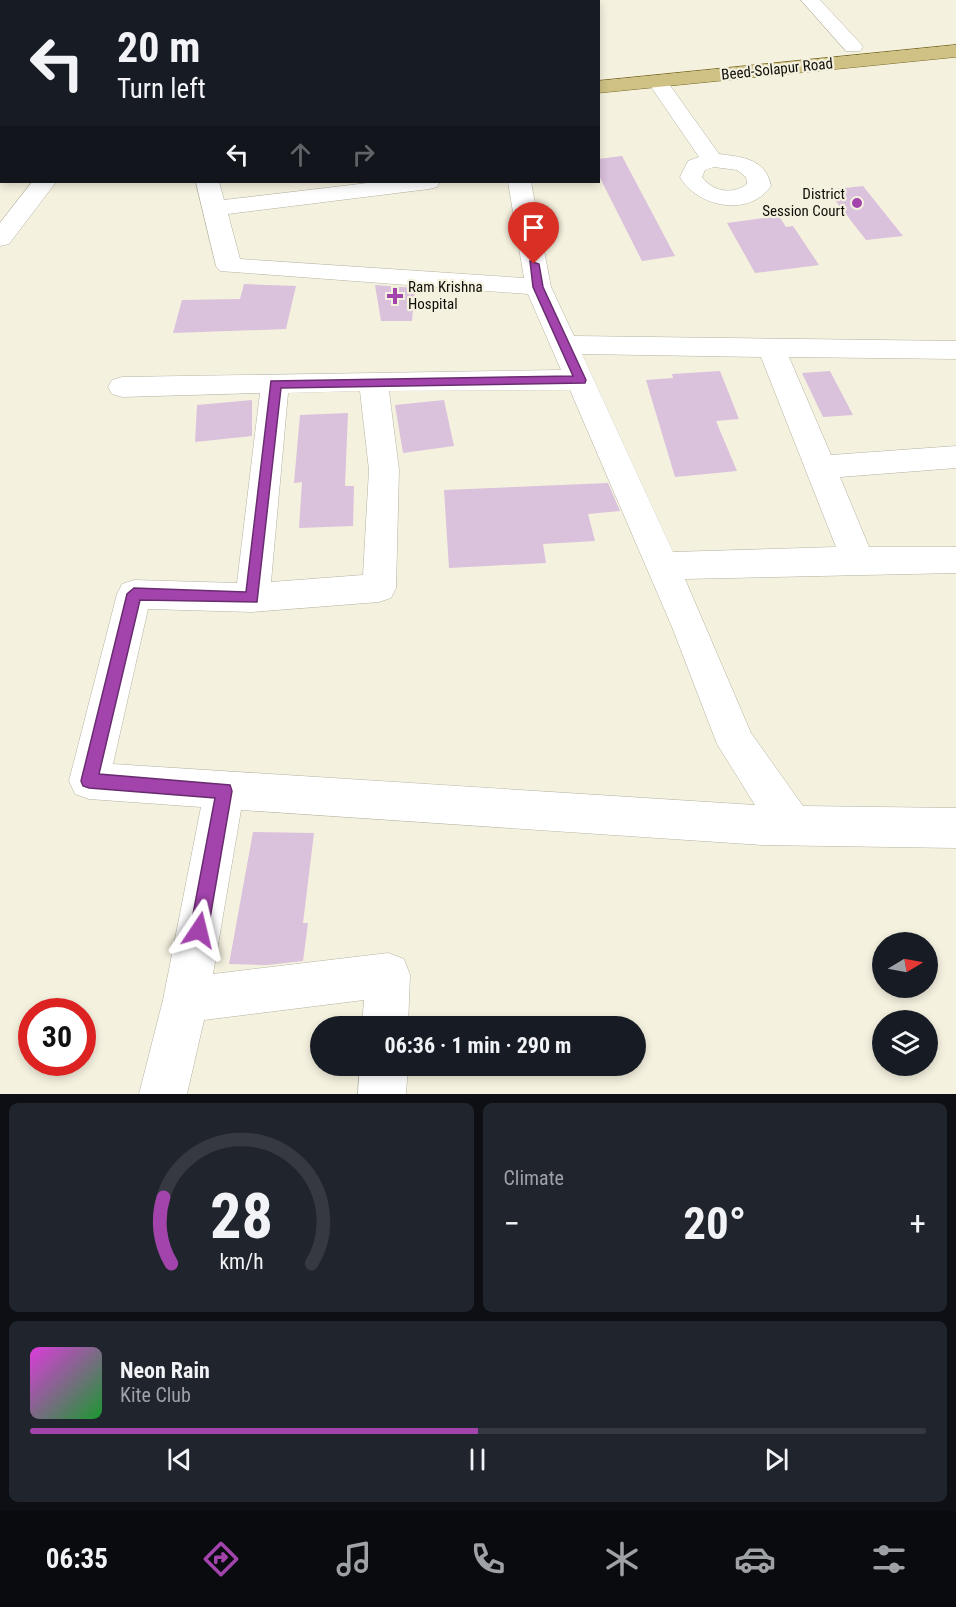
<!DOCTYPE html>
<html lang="en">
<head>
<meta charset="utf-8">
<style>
  body { margin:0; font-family:"Roboto Condensed",sans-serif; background:#20242c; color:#f1f3f6; height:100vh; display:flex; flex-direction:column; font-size:22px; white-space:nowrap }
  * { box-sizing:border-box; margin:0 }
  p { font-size:20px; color:#9ea1a6 }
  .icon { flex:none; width:33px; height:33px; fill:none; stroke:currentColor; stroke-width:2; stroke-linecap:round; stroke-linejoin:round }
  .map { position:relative; height:1094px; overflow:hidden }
  .side { display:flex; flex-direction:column; gap:9px; padding:9px; background:#0d0f14; flex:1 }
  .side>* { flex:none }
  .hud { position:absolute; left:0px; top:0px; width:600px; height:183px; box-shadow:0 3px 9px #0003; background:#171b24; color:#f1f3f6; overflow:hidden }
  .needle { width:39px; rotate:80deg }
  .tools { position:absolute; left:872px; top:932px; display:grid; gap:12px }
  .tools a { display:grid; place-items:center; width:66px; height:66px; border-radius:50%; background:#171b24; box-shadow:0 3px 9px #0003; font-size:30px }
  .speed { position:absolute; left:18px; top:998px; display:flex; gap:12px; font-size:30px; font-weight:700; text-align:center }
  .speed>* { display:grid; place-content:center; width:78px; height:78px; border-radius:50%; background:#171b24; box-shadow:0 3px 9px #0003; line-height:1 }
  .speed .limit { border:9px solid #d22; background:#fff; color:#111 }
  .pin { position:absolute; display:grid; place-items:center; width:51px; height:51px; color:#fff; margin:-62px -26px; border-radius:50% 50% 50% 0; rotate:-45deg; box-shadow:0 0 6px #0007 }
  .pin .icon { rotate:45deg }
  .me { position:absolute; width:66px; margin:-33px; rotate:10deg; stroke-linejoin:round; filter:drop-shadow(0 0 4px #0008) }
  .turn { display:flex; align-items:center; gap:21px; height:126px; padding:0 18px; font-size:27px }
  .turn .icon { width:78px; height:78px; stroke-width:2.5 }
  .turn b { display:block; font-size:42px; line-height:51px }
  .lanes { display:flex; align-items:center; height:57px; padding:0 18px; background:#0003; justify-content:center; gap:30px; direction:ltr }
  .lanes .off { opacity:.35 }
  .big { font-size:45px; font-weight:700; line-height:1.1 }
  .side .tile { flex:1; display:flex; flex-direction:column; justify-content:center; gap:9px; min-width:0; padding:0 21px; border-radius:9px; background:#20242c }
  .side .dial { align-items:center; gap:0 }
  .dial svg { height:156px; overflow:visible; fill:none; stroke:#363941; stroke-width:7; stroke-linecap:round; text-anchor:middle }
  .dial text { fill:#f1f3f6; stroke:none }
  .song { display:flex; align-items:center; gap:18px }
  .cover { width:72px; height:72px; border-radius:9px; background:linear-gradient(135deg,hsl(300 70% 55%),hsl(130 70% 35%)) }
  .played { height:6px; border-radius:3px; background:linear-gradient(90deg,#a344ad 50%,#363941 50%) }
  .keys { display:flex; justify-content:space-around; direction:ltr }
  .heat { display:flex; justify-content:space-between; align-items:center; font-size:33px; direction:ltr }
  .side .tiles { flex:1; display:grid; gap:9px; grid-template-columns:1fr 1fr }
  .tile:last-child { grid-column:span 2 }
  .trip { position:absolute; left:310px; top:1016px; width:336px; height:60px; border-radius:30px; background:#171b24; box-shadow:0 3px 9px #0003; font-weight:700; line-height:60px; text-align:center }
  .menu { display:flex; height:96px; justify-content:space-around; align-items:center; background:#090b0e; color:#9ea1a6 }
  .menu .icon { width:42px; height:42px }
  .menu .on { color:#a344ad }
  .menu b { font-size:27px; color:#f1f3f6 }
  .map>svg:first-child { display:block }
  .green { fill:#dfd7b7 }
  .building { fill:#dac1dc }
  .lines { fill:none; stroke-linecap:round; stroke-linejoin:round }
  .minor-casing { stroke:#b5b2a1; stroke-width:1 }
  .major-casing { stroke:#776823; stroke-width:1 }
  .minor { fill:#fff; fill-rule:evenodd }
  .major { fill:#d0c284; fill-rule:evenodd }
  .route { fill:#a344ad; stroke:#6a2c70; stroke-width:1.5 }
  .poi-dot { fill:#a344ad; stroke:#f5f1df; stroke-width:2 }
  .labels { text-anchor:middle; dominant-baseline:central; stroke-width:4.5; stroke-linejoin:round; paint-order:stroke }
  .far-street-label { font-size:15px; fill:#0e0d08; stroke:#f5f1df }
  .far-poi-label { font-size:15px; fill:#0e0d08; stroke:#f5f1df; text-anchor:end }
</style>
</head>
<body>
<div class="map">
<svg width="956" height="1094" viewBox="0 0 956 1094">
  <rect width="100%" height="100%" fill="#f5f1df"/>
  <path class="green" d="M0,0h114l1,1 -113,1 -2,109z"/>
  <path class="building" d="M622,156l53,100 -33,5 -44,-87v-15z
    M863,186l40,50 -37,4 -39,-50z
    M779,216l7,11 7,-1 26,39 -64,8 -28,-50z
    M244,284l52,2 -10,43 -113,4 9,-33 58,-1z
    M375,285l40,3 -3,33h-31z
    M720,371l19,48 -23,2 21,50 -62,6 -29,-97 27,-2 -1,-4z
    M830,371l23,44 -30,2 -21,-44z
    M252,400v36l-57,6 2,-37z
    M444,400l10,46 -51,7 -8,-48z
    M348,413l-3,73h9l-1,40 -54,2 3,-46 -8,1 6,-68z
    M608,483l12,28 -32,3 7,27 -52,3 3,19 -97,5 -5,-78z
    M253,832l61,1 -11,90h5l-5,38 -36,4 -38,-1z"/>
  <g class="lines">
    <g class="minor-casing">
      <path id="minor" d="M134,0h18l1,2h-18z
        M801,0h19l40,43 3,4 -3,4h-14z
        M657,75l7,2 55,77c24,3 47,5 52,32 -22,32 -74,21 -91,-9l8,-16 11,-4 -52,-76 3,-4zM714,167l23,3 9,7 1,7c-14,11 -34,8 -45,-7l3,-7z
        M32,182h24l-47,62 -9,2v-23z
        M196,182h23l5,18 152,-18h64l-3,5 -8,2 -201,25 12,45 284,19 -16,-96h23l20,105 23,49 382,5v18l-167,-2 42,98 125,-9v22l-116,9 29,70h87v26l-271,6 66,154 52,73 153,2v40l-194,-3 -521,-35 -28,164 175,-21 16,6 6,16 -2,51h-46l2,-26 -160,20 -17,74h-48l24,-94 38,-193 -112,-8 -14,-5 -6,-13 48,-187 5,-10 12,-4 103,3 23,-190 -138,4 -10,-3 -4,-7 4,-7 10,-3 439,-7 -33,-76 -308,-23 -4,-5zM582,354l179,3 75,190 -163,5zM570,390l102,237 45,117 38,61 -642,-41 35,-155 104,3 127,-10 12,-4 5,-10 3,-118 -10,-79zM360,391l9,79 -6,105 -92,7 17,-189z
        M360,1065h48l-2,29h-48z"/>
    </g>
    <g class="major-casing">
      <path id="major" d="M956,45v12l-358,36v-12z
        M0,145h2v14h-2z"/>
    </g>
    <use href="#minor" class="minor"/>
    <use href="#major" class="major"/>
  </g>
  <path class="route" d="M530,261l9,3 4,23 43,93 -1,3 -304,5 -24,214 -117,-2 -41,174 131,11 2,6 -24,139 -3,6 -6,3 -7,-3 -2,-6 25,-132 -126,-10 -6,-2 -2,-5 46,-187 7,-6 112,4 25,-211 302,-5 -40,-89z"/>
  <g class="poi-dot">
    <circle cx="857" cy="203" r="6"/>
    <path d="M392 287h6v6h6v6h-6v6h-6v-6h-6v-6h6z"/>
  </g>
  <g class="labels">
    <g class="far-street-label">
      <text transform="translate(777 69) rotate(-6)">Beed-Solapur Road</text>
    </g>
    <g class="far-poi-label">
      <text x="845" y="194">District<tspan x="845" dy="17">Session Court</tspan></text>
      <text x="408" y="287" text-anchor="start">Ram Krishna<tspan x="408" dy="17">Hospital</tspan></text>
    </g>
  </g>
</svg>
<div class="tools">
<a><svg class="needle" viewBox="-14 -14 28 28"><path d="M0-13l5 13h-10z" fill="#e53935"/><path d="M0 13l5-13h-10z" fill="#9ea1a6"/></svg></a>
<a><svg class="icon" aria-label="layers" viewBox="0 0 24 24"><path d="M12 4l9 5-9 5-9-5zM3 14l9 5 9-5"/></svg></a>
</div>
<div class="speed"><div class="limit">30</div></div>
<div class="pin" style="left:534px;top:264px;background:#d93025"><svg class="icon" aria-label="arrive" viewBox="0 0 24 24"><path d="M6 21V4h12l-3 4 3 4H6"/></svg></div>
<svg class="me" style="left:199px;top:930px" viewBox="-20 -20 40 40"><path d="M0-17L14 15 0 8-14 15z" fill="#a344ad" stroke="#fff" stroke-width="4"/></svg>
<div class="trip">06:36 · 1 min · 290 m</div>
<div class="hud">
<div class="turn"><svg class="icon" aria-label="left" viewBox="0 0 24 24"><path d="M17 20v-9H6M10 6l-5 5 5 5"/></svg><div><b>20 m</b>Turn left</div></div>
<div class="lanes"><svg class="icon" aria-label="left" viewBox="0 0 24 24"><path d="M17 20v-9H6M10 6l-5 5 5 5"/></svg><svg class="icon off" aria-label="ahead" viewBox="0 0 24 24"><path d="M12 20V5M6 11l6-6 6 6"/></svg><svg class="icon off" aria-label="right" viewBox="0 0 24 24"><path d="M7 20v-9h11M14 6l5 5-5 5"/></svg></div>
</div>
</div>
<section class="side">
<div class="tiles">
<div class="tile dial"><svg viewBox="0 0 100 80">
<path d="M14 69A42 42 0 1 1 86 69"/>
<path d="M14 69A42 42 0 0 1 10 35" stroke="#a344ad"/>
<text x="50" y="56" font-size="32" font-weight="700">28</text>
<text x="50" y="72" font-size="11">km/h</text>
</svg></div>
<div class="tile"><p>Climate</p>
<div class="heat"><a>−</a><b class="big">20°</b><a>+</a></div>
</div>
<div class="tile">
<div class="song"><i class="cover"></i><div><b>Neon Rain</b><p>Kite Club</p></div></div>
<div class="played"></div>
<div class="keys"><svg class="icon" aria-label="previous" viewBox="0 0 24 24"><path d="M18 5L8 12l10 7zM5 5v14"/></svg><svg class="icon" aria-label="pause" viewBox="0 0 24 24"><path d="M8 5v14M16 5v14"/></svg><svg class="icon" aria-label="next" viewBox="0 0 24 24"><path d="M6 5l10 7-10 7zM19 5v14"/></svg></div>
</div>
</div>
</section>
<nav class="menu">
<b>06:35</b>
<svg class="icon on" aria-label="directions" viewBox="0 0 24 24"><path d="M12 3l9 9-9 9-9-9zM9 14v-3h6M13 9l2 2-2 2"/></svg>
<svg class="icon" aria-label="music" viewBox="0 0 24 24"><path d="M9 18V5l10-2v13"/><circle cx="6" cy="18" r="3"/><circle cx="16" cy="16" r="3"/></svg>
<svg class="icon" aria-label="phone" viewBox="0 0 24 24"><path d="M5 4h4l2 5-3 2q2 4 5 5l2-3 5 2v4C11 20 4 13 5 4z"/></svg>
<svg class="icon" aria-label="climate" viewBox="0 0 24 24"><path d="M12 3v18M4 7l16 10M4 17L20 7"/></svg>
<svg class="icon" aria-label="car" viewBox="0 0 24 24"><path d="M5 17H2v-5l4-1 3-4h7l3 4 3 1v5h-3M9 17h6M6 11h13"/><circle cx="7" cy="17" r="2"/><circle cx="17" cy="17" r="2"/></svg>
<svg class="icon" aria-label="filters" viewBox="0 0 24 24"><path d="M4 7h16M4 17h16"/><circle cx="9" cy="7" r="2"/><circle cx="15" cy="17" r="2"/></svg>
</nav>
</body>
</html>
